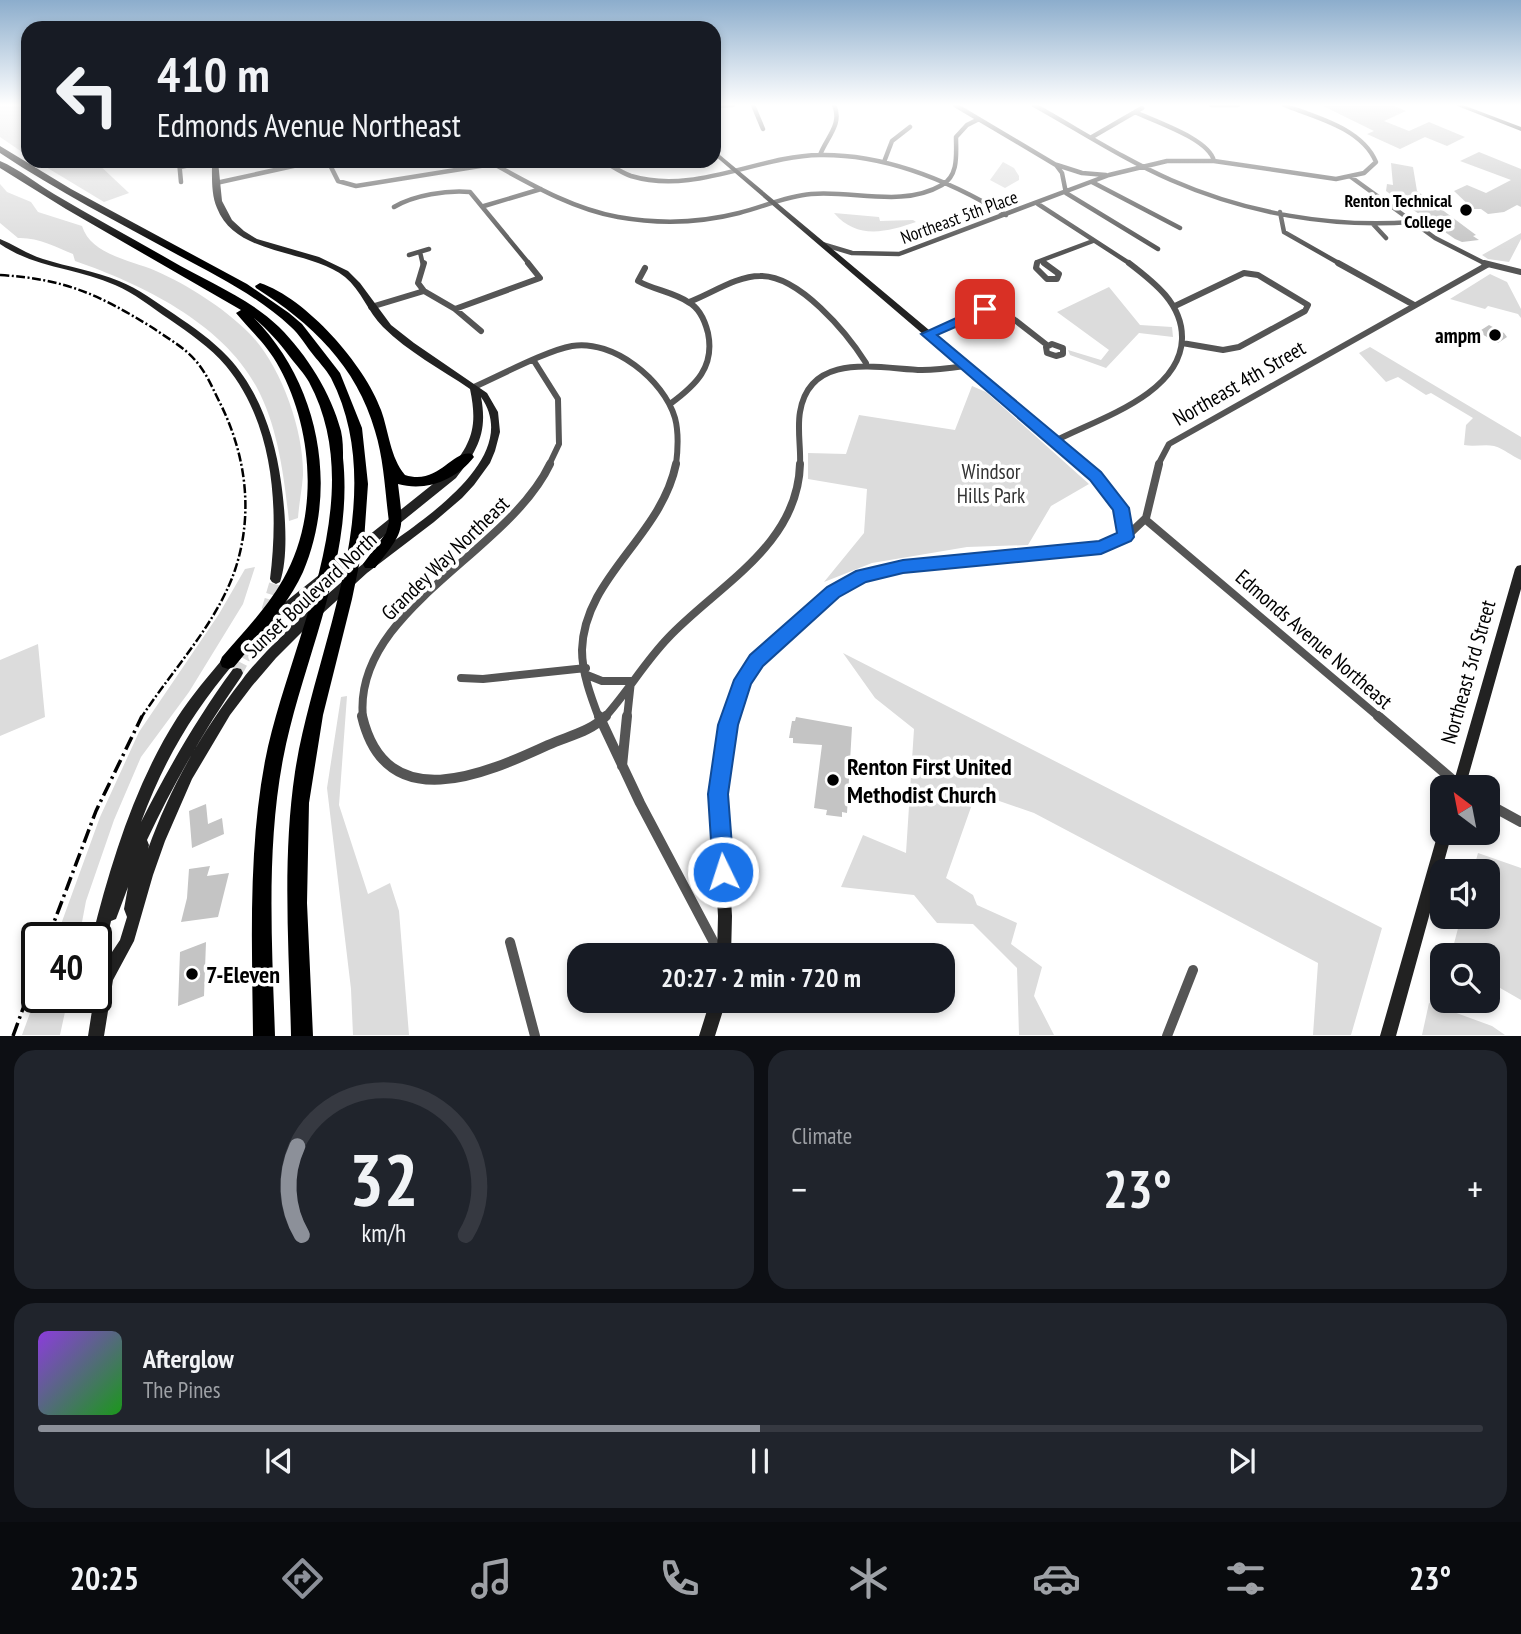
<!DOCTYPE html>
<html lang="en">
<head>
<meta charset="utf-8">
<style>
  body { margin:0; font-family:"PT Sans Narrow",sans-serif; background:#20242c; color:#f1f3f6; height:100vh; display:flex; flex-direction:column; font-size:26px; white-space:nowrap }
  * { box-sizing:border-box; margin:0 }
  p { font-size:23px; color:#9ea1a6 }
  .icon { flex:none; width:38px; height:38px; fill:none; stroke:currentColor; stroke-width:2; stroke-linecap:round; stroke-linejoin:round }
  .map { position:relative; height:1036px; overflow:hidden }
  .drawer { display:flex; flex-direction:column; gap:14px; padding:14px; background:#0d0f14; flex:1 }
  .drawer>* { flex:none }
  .guide { position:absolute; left:21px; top:21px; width:700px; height:147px; border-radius:21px; box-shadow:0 4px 10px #0003; background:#171b24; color:#f1f3f6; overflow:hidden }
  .needle { width:46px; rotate:328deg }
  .fabs { position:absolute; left:1430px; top:775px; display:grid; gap:14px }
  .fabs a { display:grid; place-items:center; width:70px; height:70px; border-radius:14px; background:#171b24; box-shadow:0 4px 10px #0003; font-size:35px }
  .speed { position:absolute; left:21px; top:922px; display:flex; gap:14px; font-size:35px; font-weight:700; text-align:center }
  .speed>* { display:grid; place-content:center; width:91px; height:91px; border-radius:50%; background:#171b24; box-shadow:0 4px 10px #0003; line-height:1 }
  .speed .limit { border:4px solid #111; border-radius:10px; background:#fff; color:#111 }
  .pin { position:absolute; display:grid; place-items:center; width:60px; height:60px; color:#fff; margin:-30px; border-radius:14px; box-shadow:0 4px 10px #0006 }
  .me { position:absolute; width:77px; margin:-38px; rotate:356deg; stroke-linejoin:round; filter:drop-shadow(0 0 5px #0008) }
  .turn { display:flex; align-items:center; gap:24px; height:147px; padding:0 21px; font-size:32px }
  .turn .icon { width:91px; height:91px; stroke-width:2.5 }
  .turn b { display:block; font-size:49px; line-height:60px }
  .big { font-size:52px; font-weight:800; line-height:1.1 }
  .drawer .card { flex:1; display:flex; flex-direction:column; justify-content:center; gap:10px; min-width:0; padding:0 24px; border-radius:21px; background:#20242c }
  .drawer .dial { align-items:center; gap:0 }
  .dial svg { height:182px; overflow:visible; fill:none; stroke:#363941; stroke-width:7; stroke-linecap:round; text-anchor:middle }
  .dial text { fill:#f1f3f6; stroke:none }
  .song { display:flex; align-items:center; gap:21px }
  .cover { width:84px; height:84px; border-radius:10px; background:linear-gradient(135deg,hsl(270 70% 55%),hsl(120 70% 35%)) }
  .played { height:7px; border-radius:4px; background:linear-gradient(90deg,#8c9099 50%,#363941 50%) }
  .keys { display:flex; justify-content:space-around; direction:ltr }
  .heat { display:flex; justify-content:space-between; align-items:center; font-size:38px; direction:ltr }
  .drawer .tiles { flex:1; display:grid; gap:14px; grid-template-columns:1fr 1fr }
  .card:last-child { grid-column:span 2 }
  .trip { position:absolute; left:567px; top:943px; width:388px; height:70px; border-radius:21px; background:#171b24; box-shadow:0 4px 10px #0003; font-weight:800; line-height:70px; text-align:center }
  .menu { display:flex; height:112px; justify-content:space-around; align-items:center; background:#090b0e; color:#9ea1a6 }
  .menu .icon { width:49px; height:49px }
  .menu .current { color:#8c9099 }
  .menu b { font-size:32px; color:#f1f3f6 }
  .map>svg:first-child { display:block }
  .green { fill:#dcdcdc }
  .building { fill:#c4c4c4 }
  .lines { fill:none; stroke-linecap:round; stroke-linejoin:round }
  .secondary-tunnel { stroke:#d9d9d9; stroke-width:11; stroke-dasharray:11 5; stroke-linecap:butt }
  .street-far3 { stroke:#555; stroke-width:4.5 }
  .street-far2 { stroke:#555; stroke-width:6 }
  .street-far1 { stroke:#555; stroke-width:8 }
  .street { stroke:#555; stroke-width:10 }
  .secondary { fill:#222; fill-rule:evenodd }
  .highway { fill:#000; fill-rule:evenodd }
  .rail-far1 { stroke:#000; stroke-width:2.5; stroke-dasharray:9 2.5 2 2.5; stroke-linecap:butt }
  .rail { stroke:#000; stroke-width:3.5; stroke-dasharray:14 4.5 2.5 4.5; stroke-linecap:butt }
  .route { fill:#1a73e8; stroke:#114b97; stroke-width:2 }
  .poi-dot { fill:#000; stroke:#fff; stroke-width:2.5 }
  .labels { text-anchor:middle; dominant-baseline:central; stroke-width:7; stroke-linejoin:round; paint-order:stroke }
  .far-poi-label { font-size:18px; font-weight:bold; fill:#000; stroke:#fff; text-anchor:end }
  .far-street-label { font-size:18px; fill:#000; stroke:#fff }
  .poi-label { font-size:21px; font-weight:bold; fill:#000; stroke:#fff; text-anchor:end }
  .street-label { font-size:21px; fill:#000; stroke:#fff }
  .park-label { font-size:21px; fill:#333; stroke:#fff }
  .near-poi-label { font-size:24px; font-weight:bold; fill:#000; stroke:#fff; text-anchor:start }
</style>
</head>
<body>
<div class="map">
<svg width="1521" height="1036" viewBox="0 0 1521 1036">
  <rect width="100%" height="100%" fill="#fff"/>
  <path class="green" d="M0,105h28v51l-28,-19z
    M36,161h59l34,32 -25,9z
    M1003,162l11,6 5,8v4l-14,8 -15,-8z
    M0,184l7,8 24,10 7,10 44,14c9,29 49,34 74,45 32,14 68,37 93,62 32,32 55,98 54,142 -1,14 -4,29 -5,43l-9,3c-5,-45 -11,-95 -33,-135 -35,-64 -115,-102 -181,-125l-2,-7c-17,-7 -36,-17 -55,-16l-18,-15z
    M834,213l45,4 1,4 33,-1 3,2c-29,10 -59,18 -82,-9z
    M1521,233v6l-12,23 -21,-3 -6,-4z
    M1490,274l17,8 14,27v9l-3,-4 -30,-8 -3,3 -35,-10z
    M1109,287l31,38 32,2 1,10 -34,-4 -33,35 -36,-13 -2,-5 33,10 8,-10 -52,-38z
    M1370,347l151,90v23c-10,-4 -16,-11 -27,-14 -9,-2 -20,1 -30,-1l2,-20 7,-7 -42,-25 -5,2 -28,-18 -12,5 -27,-29z
    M972,386l14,6 103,92 -38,22 -23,39 -61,2 -95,16 -48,19 40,-49 3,-44 -59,-10v-26l38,1 13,-39 96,15z
    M255,567l-12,37 -54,88 -48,65 -27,63 -28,81 -7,37h-23l44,-121 39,-85 80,-118 26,-45z
    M38,644l7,73 -45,19v-76z
    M843,653l539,275 -31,107h-38l5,-72 -284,-150 -58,-20 -30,85 27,17 4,10 40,18 -6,21 31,23 -8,29 20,39h-35l-2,-67 -44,-44 -36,-1 -23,-28 -73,-8 22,-52 43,18 8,-124 -39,-31z
    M347,696l-8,109 29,89 22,-11 9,28 10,124h-56l-2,-46 -24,-201 14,-91z
    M1478,853l43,15v132l-33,-19v-25l-37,-1 10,-38h27v-45l-15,-1z
    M37,994v4h31l-8,37h-38z
    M1429,1003l63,23 13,9h-83z"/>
  <path class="building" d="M1321,105h71l14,6 -22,10 25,10 20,-9 36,15 -18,9 -22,-9 -25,12 -33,-15 7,-3z
    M1479,152l42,17v38l-4,-2 -13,7 -16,2 -7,-5h-8l-19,-18 13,-6 19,8 25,-13 -51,-19z
    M1391,163l22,4 4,24 59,44 -3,1 6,4 -17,2 -7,-3 -69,-48 1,-7 6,1z
    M1489,325l15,8 3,4 -9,6 -20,-11z
    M796,717l56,10 -5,86 -5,-1v5l-16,-2 1,-5 -13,-2 8,-63 -29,-2v-5h-4l3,-17h3z
    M206,804l2,20 14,-6 2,16 -32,14 -3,-37z
    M210,866l-3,10 22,-3 -11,44 -37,5 6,-24 2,-29z
    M206,942l-2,54 -26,10 2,-54z"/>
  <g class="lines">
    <path class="secondary-tunnel" d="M267,610l9,-31
      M237,673l22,-42"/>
    <path class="street-far3" d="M753,105l10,24
      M955,105l101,60 6,8 4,20 92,56
      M1034,105c45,25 89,54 137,75 75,33 159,48 241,42
      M1211,105h27
      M714,106l19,-1
      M1135,112c21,10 74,27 79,49
      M1092,137l50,-29
      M820,155c6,-17 23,-31 14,-50
      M179,161l2,21
      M328,161l10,20 18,5 155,-25
      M603,161c9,5 19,12 28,15 64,19 126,-20 189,-21 67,-1 130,26 186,60
      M884,162l8,-21 18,-14
      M492,163c40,22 81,46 126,54 40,7 82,6 121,-4 24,-6 47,-17 72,-19 43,-4 91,14 131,-9 17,-10 14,-31 14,-48l11,-12 12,-6
      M1057,165l25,8 24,2
      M180,167l30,-6
      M1351,177l84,61 53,27
      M1092,182l88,46
      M216,183l100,-22
      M1038,204l94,61
      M484,206l57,-17
      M394,207c20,-12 53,-17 76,-15l60,73
      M1280,212l4,20 58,33
      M1373,224l13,14
      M822,244l30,9 47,1 210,-79 58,-14h47l122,18 28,-6 12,-11c-14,-34 -61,-45 -92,-57
      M420,252l3,13
      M409,255l20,-6
      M1041,261l5,4
      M1037,265v-3l56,-21"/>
    <path class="street-far2" d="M424,263l-6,20 6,8
      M1037,263l-1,5 11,11h10l2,-5 -15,-11
      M1338,263l76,42
      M1484,263l37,9
      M645,268l-7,13c16,9 35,11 50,21 12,6 17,19 20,31 7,34 -12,52 -38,71
      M689,302c22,-8 47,-26 71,-26 39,-1 87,57 106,87
      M1175,306l69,-33 14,2 50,30 -3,6 -66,36 -16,3 -41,-7
      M371,307l53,-16 31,18 26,22
      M455,309l85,-31 -12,-15
      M928,334l57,-25 26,8 36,28
      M1052,344l11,4v6l-7,2 -9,-3 -1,-6z
      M534,361l24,38 1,45 -10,21
      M474,387c25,-11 74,-37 98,-41 41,-7 92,34 103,72 4,15 3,31 1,47
      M1055,441c42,-22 125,-46 127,-102 1,-35 -28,-57 -53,-76
      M800,465c1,-17 -3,-36 0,-53 10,-62 81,-43 122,-42 15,0 29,-2 43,-4
      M1158,465l11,-21 318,-179"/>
    <path class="street-far1" d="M1146,520l234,198
      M1126,537l20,-19 13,-54
      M587,675l15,6h29l-4,37
      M461,678l22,1 103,-11
      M363,718c-11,-107 145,-165 187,-254
      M599,718c-8,-21 -17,-45 -17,-68 2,-73 79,-113 94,-186
      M604,718c23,-25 40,-55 64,-80 49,-52 130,-92 132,-174"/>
    <path class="street" d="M362,716c24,102 123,58 186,29 20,-9 42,-13 58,-29
      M599,716l41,87 81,153
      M1378,716l82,70
      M622,766l5,-50
      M1488,804l33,18
      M510,942l25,94
      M1167,1036l26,-66"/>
    <path class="secondary" d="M1455,105h8l58,22v4z
      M714,150l386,323 26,35 5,29 -1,3 -29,11 -198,20 -38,9 -28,15 -76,70 -13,18 -14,42 -9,69 7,122 -1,40h-14l1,-40 -7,-122 11,-69 15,-45 16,-23 76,-68 33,-18 41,-8 197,-20 20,-8 -4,-26 -24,-30 -378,-324z
      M212,161h6l4,40 10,19 12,11 13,8 62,18 29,14 12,12 31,42 23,18 73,50 11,19 2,20 -5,19 -5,12 -16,22 -12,13 -28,24 -67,51 -66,60 -25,25 -24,28 -22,29 -38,64 -27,62 -12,34 -19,66 -21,39 -9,56h-16l6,-38h2v-13l4,-11 -4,-7v-29h-4c19,-76 43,-154 85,-220 15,-23 32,-43 50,-64l4,-1 4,1 2,4 -2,4c-43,51 -71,98 -94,160 27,-53 56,-104 92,-153l4,-1 4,1 2,4 -2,4c-36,51 -67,106 -94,163l2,5 -1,4c22,-61 54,-118 94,-169 7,-10 16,-19 24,-28 10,-11 22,-19 27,-33l-6,-2 -19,11 -4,-1 -2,-4 2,-4 184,-147c24,-29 30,-45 22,-83 -29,-20 -62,-37 -87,-62 -15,-15 -22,-37 -38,-50 -37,-29 -109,-20 -128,-69 -6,-14 -5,-31 -5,-47zM481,397c45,64 -72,131 -112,162 -23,18 -44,38 -66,57l-3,-6 -5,-2 161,-130c21,-27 32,-45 25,-81zM128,887l-4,22 3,8 -7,23 -12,18 -4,-7 7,-30 5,-2z
      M0,239c15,6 27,15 43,20 25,8 52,12 76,22 20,8 37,21 55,33 19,13 38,26 54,43 31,33 47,80 53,125 4,27 8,75 -1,100l-4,2 -4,-2 -2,-3c9,-71 4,-155 -44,-213 -16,-19 -37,-33 -57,-47 -18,-12 -35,-26 -54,-34 -38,-17 -80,-17 -115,-41z
      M1521,565v24l-56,199h-13l63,-219 2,-3z
      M1442,827v6h10l-56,203h-16l58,-203z
      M710,1001h16l-11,35h-16z"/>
    <path class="highway" d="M0,146l71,43 176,95 42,29 13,11 38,49 22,55 6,56 -4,57 -12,58 -29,116 -14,88 -2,100 6,133h-22c-2,-88 -9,-177 4,-264 19,-124 98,-272 36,-394 -5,-9 -14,-18 -20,-26 -6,-8 -12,-18 -20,-25 -33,-31 -74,-51 -113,-72 -60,-33 -121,-64 -178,-102z
      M0,161c19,8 37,23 54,33 39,23 78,44 116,66 36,21 79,38 109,67 28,28 52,66 62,104 2,9 2,18 2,27 11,103 -41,202 -60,301 -17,90 -11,185 -8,277h-22c-1,-91 -5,-185 12,-275 23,-118 107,-261 44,-379 -5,-9 -13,-17 -19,-25 -11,-15 -22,-27 -36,-39 65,65 85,169 49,254 -16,35 -45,65 -69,95l-6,2 -6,-2 -2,-5 2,-5c23,-27 49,-53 65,-85 32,-62 25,-145 -8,-205 -11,-21 -28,-36 -43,-54l5,-3 -175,-101 -66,-41z
      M260,283c46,15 105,82 121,127 8,22 9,47 24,65 34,11 47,-26 67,-21l2,3c-18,23 -48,35 -76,27 6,48 7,46 -23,84h-10l-2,-4 23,-31 3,-11c-4,-30 -5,-62 -14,-91 -18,-65 -64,-108 -119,-143l-1,-2z"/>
    <path class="rail-far1" d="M0,275c65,4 98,19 153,53 14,10 31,19 42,32 11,12 17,27 24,41 27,53 35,112 16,169 -19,55 -63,100 -94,148"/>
    <path class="rail" d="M48,938l48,-127 46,-95
      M13,1036l24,-66"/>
  </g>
  <linearGradient id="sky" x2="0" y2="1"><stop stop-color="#8cadcc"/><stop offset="0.42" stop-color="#fff"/><stop offset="1" stop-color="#fff" stop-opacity="0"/></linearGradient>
  <rect width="1521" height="250" fill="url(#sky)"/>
  <path class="route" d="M985,305l6,4 -1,3 -53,23 164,137 28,36 5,29 -3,4 -30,13 -198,19 -37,9 -27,15 -76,69 -12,18 -13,41 -10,69 6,78 -3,8 -8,3 -7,-3 -3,-8 -5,-78 10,-69 16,-45 16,-25 77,-68 29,-16 47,-11 196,-19 18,-8 -4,-23 -23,-30 -169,-146z"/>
  <g class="poi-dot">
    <circle cx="1466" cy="210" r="7"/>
    <circle cx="1495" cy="335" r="7"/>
    <circle cx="833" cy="780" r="7"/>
    <circle cx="192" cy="974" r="7"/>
  </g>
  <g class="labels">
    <g class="far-poi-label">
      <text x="1452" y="200">Renton Technical<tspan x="1452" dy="21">College</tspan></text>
    </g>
    <g class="far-street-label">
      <text transform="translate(959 217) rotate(-20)">Northeast 5th Place</text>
    </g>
    <g class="poi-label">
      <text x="1481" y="335">ampm</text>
    </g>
    <g class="street-label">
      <text transform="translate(1239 383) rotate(-30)">Northeast 4th Street</text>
      <text transform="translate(445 558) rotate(-44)">Grandey Way Northeast</text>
      <text transform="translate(310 595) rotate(-43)">Sunset Boulevard North</text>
      <text transform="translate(1314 639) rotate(41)">Edmonds Avenue Northeast</text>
      <text transform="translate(1468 672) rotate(-74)">Northeast 3rd Street</text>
    </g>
    <g class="park-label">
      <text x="991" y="471">Windsor<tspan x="991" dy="24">Hills Park</tspan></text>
    </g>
    <g class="near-poi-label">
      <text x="847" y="766">Renton First United<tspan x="847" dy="28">Methodist Church</tspan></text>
      <text x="206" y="974">7-Eleven</text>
    </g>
  </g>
</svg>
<div class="fabs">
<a><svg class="needle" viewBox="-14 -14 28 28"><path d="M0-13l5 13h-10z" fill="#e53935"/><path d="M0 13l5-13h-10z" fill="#9ea1a6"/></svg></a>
<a><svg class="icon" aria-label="sound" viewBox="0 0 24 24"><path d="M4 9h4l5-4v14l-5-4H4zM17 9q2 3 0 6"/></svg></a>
<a><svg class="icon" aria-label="search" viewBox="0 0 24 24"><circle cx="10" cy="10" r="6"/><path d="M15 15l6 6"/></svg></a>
</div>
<div class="speed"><div class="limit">40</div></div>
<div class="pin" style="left:985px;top:309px;background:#d93025"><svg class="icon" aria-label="arrive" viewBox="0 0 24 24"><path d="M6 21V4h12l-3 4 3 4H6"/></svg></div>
<svg class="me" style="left:723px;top:872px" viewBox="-20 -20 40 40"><circle r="17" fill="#1a73e8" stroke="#fff" stroke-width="3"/><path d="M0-11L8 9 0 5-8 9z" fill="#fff"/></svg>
<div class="trip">20:27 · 2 min · 720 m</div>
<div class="guide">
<div class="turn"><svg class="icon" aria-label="left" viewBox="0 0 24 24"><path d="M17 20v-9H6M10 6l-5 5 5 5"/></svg><div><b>410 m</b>Edmonds Avenue Northeast</div></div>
</div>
</div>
<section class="drawer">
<div class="tiles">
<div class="card dial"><svg viewBox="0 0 100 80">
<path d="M14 69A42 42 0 1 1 86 69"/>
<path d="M14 69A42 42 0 0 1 12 30" stroke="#8c9099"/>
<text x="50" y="56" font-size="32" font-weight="700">32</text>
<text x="50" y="72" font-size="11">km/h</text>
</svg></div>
<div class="card"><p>Climate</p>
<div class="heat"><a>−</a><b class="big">23°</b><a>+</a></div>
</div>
<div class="card">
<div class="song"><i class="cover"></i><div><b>Afterglow</b><p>The Pines</p></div></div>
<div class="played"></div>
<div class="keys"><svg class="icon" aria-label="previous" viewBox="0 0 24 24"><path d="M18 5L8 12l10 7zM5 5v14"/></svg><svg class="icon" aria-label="pause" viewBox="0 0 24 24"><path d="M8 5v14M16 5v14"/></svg><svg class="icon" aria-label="next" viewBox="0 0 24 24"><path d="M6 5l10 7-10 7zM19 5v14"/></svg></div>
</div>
</div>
</section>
<nav class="menu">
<b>20:25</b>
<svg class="icon current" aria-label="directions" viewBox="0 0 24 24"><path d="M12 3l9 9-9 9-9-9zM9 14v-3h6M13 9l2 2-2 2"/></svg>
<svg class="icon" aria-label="music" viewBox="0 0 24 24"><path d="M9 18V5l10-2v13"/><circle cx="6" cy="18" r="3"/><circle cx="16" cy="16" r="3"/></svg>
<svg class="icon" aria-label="phone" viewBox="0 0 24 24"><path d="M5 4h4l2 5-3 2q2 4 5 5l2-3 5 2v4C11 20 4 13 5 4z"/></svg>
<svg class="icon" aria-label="climate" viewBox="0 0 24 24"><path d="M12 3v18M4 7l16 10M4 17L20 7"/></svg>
<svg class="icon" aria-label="car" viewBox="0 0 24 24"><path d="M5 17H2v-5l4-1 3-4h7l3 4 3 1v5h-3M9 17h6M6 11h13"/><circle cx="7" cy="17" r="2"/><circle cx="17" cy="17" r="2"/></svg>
<svg class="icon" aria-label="filters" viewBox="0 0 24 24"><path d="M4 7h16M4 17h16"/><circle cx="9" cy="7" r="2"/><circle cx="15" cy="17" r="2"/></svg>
<b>23°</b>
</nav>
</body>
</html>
